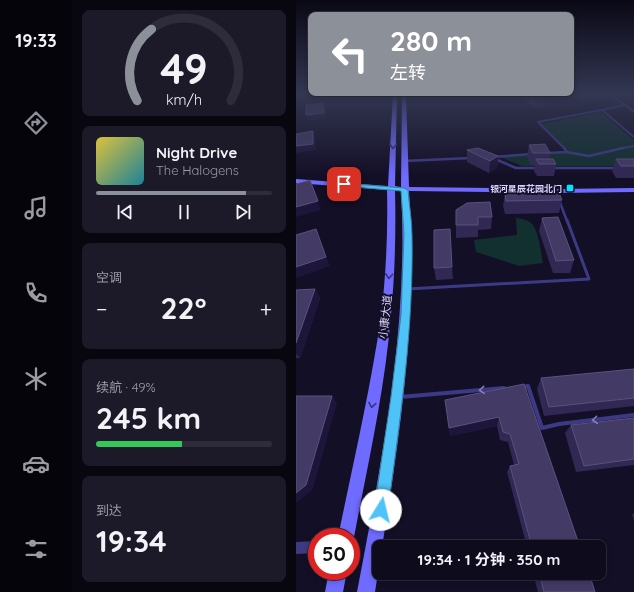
<!DOCTYPE html>
<html lang="zh">
<head>
<meta charset="utf-8">
<style>
  body { margin:0; font-family:Quicksand,"Noto Sans SC",sans-serif; background:#1c1929; color:#f1f3f6; height:100vh; display:flex; flex-direction:column; font-size:15px; white-space:nowrap }
  * { box-sizing:border-box; margin:0 }
  p { font-size:13px; color:#9b9ba3 }
  .icon { flex:none; width:22px; height:22px; fill:none; stroke:currentColor; stroke-width:2; stroke-linecap:round; stroke-linejoin:round }
  .map { position:relative; flex:1; overflow:hidden }
  .panel { display:flex; flex-direction:column; gap:10px; padding:10px; background:#08060f; width:224px }
  .panel>* { flex:none }
  .guide { position:absolute; left:12px; top:12px; width:266px; height:84px; border-radius:8px; box-shadow:0 2px 6px #0003,0 0 0 1px #2e2b3b; background:#8c9099; color:#fff; overflow:hidden }
  .speed { position:absolute; left:12px; top:528px; display:flex; gap:8px; font-size:20px; font-weight:700; text-align:center }
  .speed>* { display:grid; place-content:center; width:52px; height:52px; border-radius:50%; background:#0e0b1c; box-shadow:0 2px 6px #0003,0 0 0 1px #2e2b3b; line-height:1 }
  .speed .limit { border:6px solid #d22; background:#fff; color:#111 }
  .pin { position:absolute; display:grid; place-items:center; width:34px; height:34px; color:#fff; margin:-17px; border-radius:8px; box-shadow:0 2px 6px #0006 }
  .me { position:absolute; width:44px; margin:-22px; rotate:9deg; stroke-linejoin:round; filter:drop-shadow(0 0 3px #0008) }
  .turn { display:flex; align-items:center; gap:14px; height:84px; padding:0 16px; font-size:18px }
  .turn .icon { width:52px; height:52px; stroke-width:2.5 }
  .turn b { display:block; font-size:28px; line-height:34px }
  .big { font-size:30px; font-weight:700; line-height:1.1 }
  .panel .card { flex:1; display:flex; flex-direction:column; justify-content:center; gap:6px; min-width:0; padding:0 14px; border-radius:8px; background:#1c1929 }
  .panel .dial { align-items:center; gap:0 }
  .dial svg { height:104px; overflow:visible; fill:none; stroke:#2e2b3b; stroke-width:7; stroke-linecap:round; text-anchor:middle }
  .dial text { fill:#f1f3f6; stroke:none }
  .song { display:flex; align-items:center; gap:12px }
  .cover { width:48px; height:48px; border-radius:6px; background:linear-gradient(135deg,hsl(50 70% 55%),hsl(190 70% 35%)) }
  .played { height:4px; border-radius:2px; background:linear-gradient(90deg,#8c9099 85%,#2e2b3b 85%) }
  .keys { display:flex; justify-content:space-around; direction:ltr }
  .heat { display:flex; justify-content:space-between; align-items:center; font-size:22px; direction:ltr }
  .charge { height:6px; border-radius:3px; background:linear-gradient(90deg,#34c759 49%,#2e2b3b 0) }
  .trip { position:absolute; left:76px; top:540px; width:234px; height:40px; border-radius:8px; background:#0e0b1c; box-shadow:0 2px 6px #0003,0 0 0 1px #2e2b3b; font-weight:700; line-height:40px; text-align:center }
  main { display:flex; flex:1; min-height:0 }
  .menu { display:flex; flex-direction:column; width:72px; justify-content:space-around; align-items:center; background:#06040b; color:#9b9ba3 }
  .menu .icon { width:28px; height:28px }
  .menu .on { color:#8c9099 }
  .menu b { font-size:18px; color:#f1f3f6 }
  .map>svg:first-child { display:block }
  .green { fill:#12302f }
  .lines { fill:none; stroke-linecap:round; stroke-linejoin:round }
  .lane-far3 { stroke:#3d3a85; stroke-width:2 }
  .lane-far2 { stroke:#3d3a85; stroke-width:2.5 }
  .lane-far1 { stroke:#3d3a85; stroke-width:3 }
  .lane { stroke:#3d3a85; stroke-width:4 }
  .street { fill:#3d3a85; fill-rule:evenodd }
  .secondary { fill:#6f6bff; fill-rule:evenodd }
  .wall { fill:#312854 }
  .shaded-wall { fill:#1d163a }
  .building { fill:#433a66; stroke:#5a527e }
  .oneway { stroke:#38347d }
  .oneway2 { stroke:#837fbc }
  .route { fill:#4fc3f7; stroke:#337fa1 }
  .poi-dot { fill:#00e5ff; stroke:#130f26; stroke-width:1.5 }
  .labels { text-anchor:middle; dominant-baseline:central; stroke-width:4; stroke-linejoin:round; paint-order:stroke }
  .far-poi-label { font-size:9px; font-weight:bold; fill:#d9d4ff; stroke:#130f26; text-anchor:end }
  .street-label { font-size:11px; fill:#d9d4ff; stroke:#130f26 }
</style>
</head>
<body>
<main>
<nav class="menu">
<b>19:33</b>
<svg class="icon on" aria-label="directions" viewBox="0 0 24 24"><path d="M12 3l9 9-9 9-9-9zM9 14v-3h6M13 9l2 2-2 2"/></svg>
<svg class="icon" aria-label="music" viewBox="0 0 24 24"><path d="M9 18V5l10-2v13"/><circle cx="6" cy="18" r="3"/><circle cx="16" cy="16" r="3"/></svg>
<svg class="icon" aria-label="phone" viewBox="0 0 24 24"><path d="M5 4h4l2 5-3 2q2 4 5 5l2-3 5 2v4C11 20 4 13 5 4z"/></svg>
<svg class="icon" aria-label="climate" viewBox="0 0 24 24"><path d="M12 3v18M4 7l16 10M4 17L20 7"/></svg>
<svg class="icon" aria-label="car" viewBox="0 0 24 24"><path d="M5 17H2v-5l4-1 3-4h7l3 4 3 1v5h-3M9 17h6M6 11h13"/><circle cx="7" cy="17" r="2"/><circle cx="17" cy="17" r="2"/></svg>
<svg class="icon" aria-label="filters" viewBox="0 0 24 24"><path d="M4 7h16M4 17h16"/><circle cx="9" cy="7" r="2"/><circle cx="15" cy="17" r="2"/></svg>
</nav>
<section class="panel">
<div class="card dial"><svg viewBox="0 0 100 80">
<path d="M14 69A42 42 0 1 1 86 69"/>
<path d="M14 69A42 42 0 0 1 25 14" stroke="#8c9099"/>
<text x="50" y="56" font-size="32" font-weight="700">49</text>
<text x="50" y="72" font-size="11">km/h</text>
</svg></div>
<div class="card">
<div class="song"><i class="cover"></i><div><b>Night Drive</b><p>The Halogens</p></div></div>
<div class="played"></div>
<div class="keys"><svg class="icon" aria-label="previous" viewBox="0 0 24 24"><path d="M18 5L8 12l10 7zM5 5v14"/></svg><svg class="icon" aria-label="pause" viewBox="0 0 24 24"><path d="M8 5v14M16 5v14"/></svg><svg class="icon" aria-label="next" viewBox="0 0 24 24"><path d="M6 5l10 7-10 7zM19 5v14"/></svg></div>
</div>
<div class="card"><p>空调</p>
<div class="heat"><a>−</a><b class="big">22°</b><a>+</a></div>
</div>
<div class="card"><p>续航 · 49%</p><b class="big">245 km</b><div class="charge"></div></div>
<div class="card"><p>到达</p><b class="big">19:34</b></div>
</section>
<div class="map">
<svg width="338" height="592" viewBox="0 0 338 592">
  <rect width="100%" height="100%" fill="#130f26"/>
  <path class="green" d="M305,112l33,28v26h-112l-24,-10 71,-4 -28,-28z
    M220,218c5,1 11,1 15,5 8,7 10,30 12,40l-24,3 -43,-14 -2,-12 43,-5z"/>
  <g class="lines">
    <path class="lane-far3" d="M306,110l23,-5
      M269,149l-27,-27 64,-12 32,27
      M322,149l16,-3"/>
    <path class="lane-far2" d="M268,148l3,4
      M251,153l20,-1 22,4 34,-8
      M197,157l38,-3
      M199,159l21,9h23
      M108,161l67,-3
      M255,168h66
      M263,200l8,21"/>
    <path class="lane-far1" d="M111,289l182,-10 -22,-59"/>
    <path class="lane" d="M226,387l6,-1 14,42 17,-4 75,-9
      M104,397l104,-9"/>
    <path class="street" d="M312,94h4l22,16v3z
      M21,541v12l-21,1v-12z"/>
    <path class="secondary" d="M97,94h4l-2,92 6,1 1,-93h4l3,93 147,2 78,-1v4l-78,1 -147,-2c9,119 -8,239 -27,356h-3v19l-4,26h-18c25,-132 52,-266 44,-401l-6,-1c1,42 0,83 -4,125 -6,74 -23,149 -37,222l-3,6v-6h-13c15,-73 32,-146 43,-220 5,-42 7,-85 6,-127l-91,-7v-4l92,7z
      M33,571h18l-4,21h-18z"/>
  </g>
  <path class="wall" d="M224,94h31l2,2 -2,10 -17,2z
    M276,94h34l-2,6 -21,2z
    M233,145l21,8 -1,6 7,5 -2,12h-17l-3,-5 1,-6h-4l-4,-8z
    M171,150l31,6 -1,12 -8,5 -22,-11z
    M320,159h18v19h-18l-4,-7z
    M209,194l57,6 -3,13 -54,1 -2,-8z
    M160,210l36,7 -1,12 -13,1v7l-22,1z
    M246,218l32,42 -4,13h-17l-14,-42z
    M156,267l1,12 -17,1 -2,-12z
    M19,289l5,9 -20,60h-4v-68z
    M338,369v37l-90,10 -7,-27 4,-11z
    M228,384l56,163h-53l-20,-75 3,-6 4,-1 -6,-23 -8,-2 -3,-14 -47,10 -5,-36z
    M338,418v47l-58,7 -11,-39 6,-8z
    M336,514h2v7z
    M237,573h56l6,19h-57z"/>
  <path class="shaded-wall" d="M289,94h21l-2,6 -21,2z
    M257,96l-2,10 -17,2 1,-11z
    M27,103l2,6 1,10 -18,2 -2,-6z
    M17,131l2,7 1,12 -20,3v-7z
    M202,156l-1,12 -8,5 1,-12z
    M17,189l8,21 -25,7v-10z
    M20,229l14,37 -34,12v-11z
    M19,289l5,9 -20,60 -4,-4v-11z
    M36,396l5,7 -24,86 -17,14v-10z
    M203,417l-2,9 -47,10 -1,-8z"/>
  <path class="building" d="M235,94h20l2,2 -18,1z
    M27,103l1,10 -18,2v-10z
    M17,131v13l-17,2v-12z
    M249,144l5,9h-17l-4,-8z
    M182,148l20,8 -8,5 -23,-11z
    M240,159h17l3,5h-17z
    M320,159h18v7h-13z
    M14,180l8,21 -22,6v-23z
    M263,193l3,7 -56,1 -1,-7z
    M194,202l2,15h-14v8h-22v-15l11,-7z
    M262,217l16,43 -18,1 -14,-43z
    M20,229l10,28 -30,10v-32z
    M154,229l2,38 -18,1v-38z
    M19,289l-19,54v-53z
    M338,369v29l-85,9 -8,-29z
    M228,384l56,163h-48l-22,-81 9,-2 -9,-30 -7,-2 -4,-15 -50,11 -4,-28z
    M0,396h36l-26,89 -10,8z
    M338,418v41l-50,7 -13,-41z
    M243,573h50l6,19h-51z"/>
  <defs><path id="oneway-chevron" d="M-2-3.5L2.5 0L-2 3.5" fill="none" stroke-width="1.6" stroke-linecap="round" stroke-linejoin="round"/></defs>
  <g class="oneway">
    <use href="#oneway-chevron" transform="translate(97 146) rotate(93)"/>
    <use href="#oneway-chevron" transform="translate(93 276) rotate(95)"/>
    <use href="#oneway-chevron" transform="translate(76 405) rotate(100)"/>
  </g>
  <g class="oneway2">
    <use href="#oneway-chevron" transform="translate(186 390) rotate(175)"/>
    <use href="#oneway-chevron" transform="translate(299 420) rotate(173)"/>
  </g>
  <linearGradient id="sky" x2="0" y2="1"><stop stop-color="#0a0815"/><stop offset="0.53" stop-color="#333752"/><stop offset="1" stop-color="#333752" stop-opacity="0"/></linearGradient>
  <rect width="338" height="176" fill="url(#sky)"/>
  <path class="route" d="M45,183l63,5 4,2c1,15 4,30 4,45 2,92 -12,184 -24,275l-2,5 -5,2 -5,-2 -2,-5 17,-113 10,-82 3,-81 -3,-43 -57,-5h-3z"/>
  <rect class="poi-dot" x="270" y="184" width="8" height="8" rx="2"/>
  <g class="labels">
    <g class="far-poi-label">
      <text x="266" y="188">银河星辰花园北门</text>
    </g>
    <g class="street-label">
      <text transform="translate(89 317) rotate(-83)">小康大道</text>
    </g>
  </g>
</svg>
<div class="speed"><div class="limit">50</div></div>
<div class="pin" style="left:48px;top:184px;background:#d93025"><svg class="icon" aria-label="arrive" viewBox="0 0 24 24"><path d="M6 21V4h12l-3 4 3 4H6"/></svg></div>
<svg class="me" style="left:85px;top:510px" viewBox="-20 -20 40 40"><circle r="19" fill="#fff"/><path d="M0-13L10 11 0 6-10 11z" fill="#4fc3f7"/></svg>
<div class="trip">19:34 · 1 分钟 · 350 m</div>
<div class="guide">
<div class="turn"><svg class="icon" aria-label="left" viewBox="0 0 24 24"><path d="M17 20v-9H6M10 6l-5 5 5 5"/></svg><div><b>280 m</b>左转</div></div>
</div>
</div>
</main>
</body>
</html>
